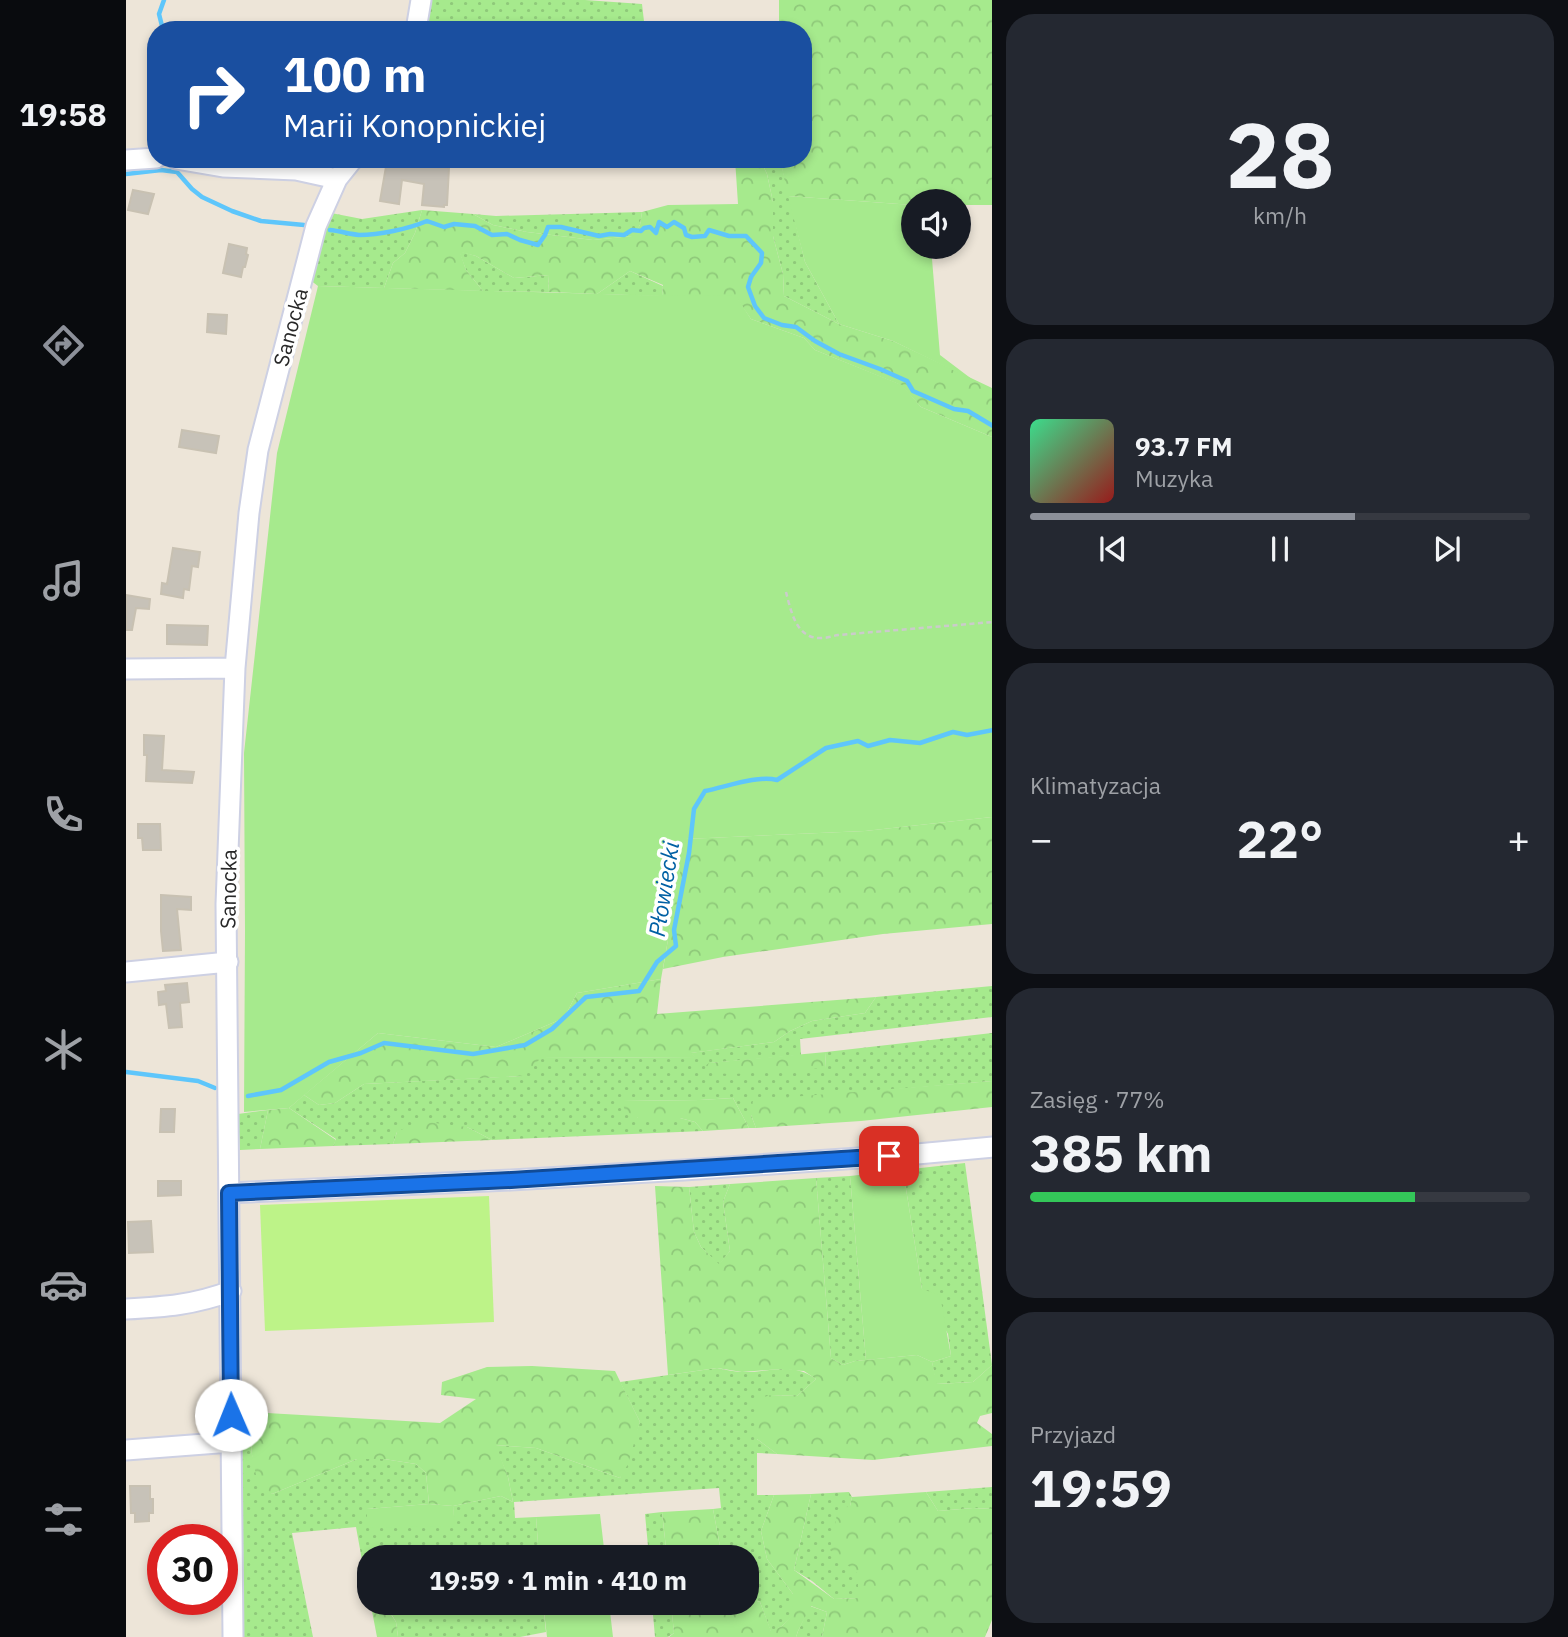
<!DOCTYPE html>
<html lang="pl">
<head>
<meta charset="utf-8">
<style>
  body { margin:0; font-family:"IBM Plex Sans",sans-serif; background:#242831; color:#f1f3f6; height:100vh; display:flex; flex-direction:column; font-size:26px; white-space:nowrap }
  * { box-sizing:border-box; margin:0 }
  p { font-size:23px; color:#9ea1a6 }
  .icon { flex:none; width:38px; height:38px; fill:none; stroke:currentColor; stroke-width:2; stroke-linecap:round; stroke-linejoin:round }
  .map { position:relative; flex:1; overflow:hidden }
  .details { display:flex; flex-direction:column; gap:14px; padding:14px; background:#0d0f14; width:576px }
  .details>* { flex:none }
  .top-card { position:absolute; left:21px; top:21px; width:665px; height:147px; border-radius:28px; box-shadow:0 4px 10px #0003; background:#1a4fa0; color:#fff; overflow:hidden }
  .controls { position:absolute; left:775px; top:189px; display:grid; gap:14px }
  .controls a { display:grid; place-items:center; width:70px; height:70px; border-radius:50%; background:#171b24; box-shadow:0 4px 10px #0003; font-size:35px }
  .speed { position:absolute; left:21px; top:1524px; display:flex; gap:14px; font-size:35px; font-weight:700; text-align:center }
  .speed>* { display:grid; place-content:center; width:91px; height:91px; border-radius:50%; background:#171b24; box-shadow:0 4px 10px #0003; line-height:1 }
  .speed .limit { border:10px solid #d22; background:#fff; color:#111 }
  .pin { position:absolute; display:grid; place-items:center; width:60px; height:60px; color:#fff; margin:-30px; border-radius:14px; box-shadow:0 4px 10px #0006 }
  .me { position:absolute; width:77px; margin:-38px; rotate:359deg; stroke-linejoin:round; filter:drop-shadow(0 0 5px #0008) }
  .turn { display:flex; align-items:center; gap:24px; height:147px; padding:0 21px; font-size:32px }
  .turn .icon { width:91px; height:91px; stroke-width:2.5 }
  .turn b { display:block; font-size:49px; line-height:60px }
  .big { font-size:52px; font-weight:800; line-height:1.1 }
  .details .card { flex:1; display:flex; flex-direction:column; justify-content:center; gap:10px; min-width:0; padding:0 24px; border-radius:28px; background:#242831 }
  .details .dial { align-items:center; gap:0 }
  .dial b { font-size:91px; line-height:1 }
  .song { display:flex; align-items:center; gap:21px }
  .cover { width:84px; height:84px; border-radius:10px; background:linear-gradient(135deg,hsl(150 70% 55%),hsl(0 70% 35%)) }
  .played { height:7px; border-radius:4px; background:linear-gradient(90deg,#8c9099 65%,#363941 65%) }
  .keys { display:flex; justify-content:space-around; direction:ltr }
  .heat { display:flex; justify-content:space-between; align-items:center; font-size:38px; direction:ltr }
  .charge { height:10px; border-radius:5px; background:linear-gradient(90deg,#34c759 77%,#363941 0) }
  .trip { position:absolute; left:231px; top:1545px; width:402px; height:70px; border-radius:28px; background:#171b24; box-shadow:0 4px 10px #0003; font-weight:800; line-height:70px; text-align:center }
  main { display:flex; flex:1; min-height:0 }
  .dock { display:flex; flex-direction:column; width:126px; justify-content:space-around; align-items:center; background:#090b0e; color:#9ea1a6 }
  .dock .icon { width:49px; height:49px }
  .dock .selected { color:#8c9099 }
  .dock b { font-size:32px; color:#f1f3f6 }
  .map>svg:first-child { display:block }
  .grass { fill:url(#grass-dots) }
  .forest { fill:url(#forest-crowns) }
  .park { fill:#a6ea8d }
  .pitch { fill:#bdf388 }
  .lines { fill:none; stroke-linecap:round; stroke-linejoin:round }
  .stream { stroke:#5ec6fb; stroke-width:4.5 }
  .building { fill:#c7c2b8; stroke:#c8c1b2; stroke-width:2 }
  .minor-casing { stroke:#cdd0e3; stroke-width:23 }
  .path { stroke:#cbcbcb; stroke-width:2.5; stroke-dasharray:5 3.5; stroke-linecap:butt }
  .minor { stroke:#fff; stroke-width:19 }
  .route-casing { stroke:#114b97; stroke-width:18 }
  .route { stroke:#1a73e8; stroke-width:12 }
  .labels { text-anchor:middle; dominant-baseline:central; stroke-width:7; stroke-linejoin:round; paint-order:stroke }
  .street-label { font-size:21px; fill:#282828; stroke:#fff }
  .water-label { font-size:23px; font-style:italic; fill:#0060a4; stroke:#fff }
</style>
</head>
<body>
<main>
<nav class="dock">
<b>19:58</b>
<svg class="icon selected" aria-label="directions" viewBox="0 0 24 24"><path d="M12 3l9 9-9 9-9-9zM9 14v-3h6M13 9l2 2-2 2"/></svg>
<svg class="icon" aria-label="music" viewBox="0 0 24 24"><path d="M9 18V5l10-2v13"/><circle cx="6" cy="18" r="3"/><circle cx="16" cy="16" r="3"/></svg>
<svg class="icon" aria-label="phone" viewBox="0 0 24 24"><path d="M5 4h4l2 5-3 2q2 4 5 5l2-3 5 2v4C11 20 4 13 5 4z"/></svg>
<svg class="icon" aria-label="climate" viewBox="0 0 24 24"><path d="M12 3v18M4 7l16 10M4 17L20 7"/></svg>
<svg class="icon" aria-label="car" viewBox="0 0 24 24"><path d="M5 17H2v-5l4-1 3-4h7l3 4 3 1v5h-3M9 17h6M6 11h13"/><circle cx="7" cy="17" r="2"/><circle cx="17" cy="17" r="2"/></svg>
<svg class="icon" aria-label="filters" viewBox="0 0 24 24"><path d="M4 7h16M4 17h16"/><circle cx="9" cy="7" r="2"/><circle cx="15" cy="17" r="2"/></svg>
</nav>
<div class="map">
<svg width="867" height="1637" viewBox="0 0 867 1637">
  <defs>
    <pattern id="grass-dots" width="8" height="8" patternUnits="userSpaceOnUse" patternTransform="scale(1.75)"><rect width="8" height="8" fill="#a6ea8d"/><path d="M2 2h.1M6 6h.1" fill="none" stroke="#8fc97a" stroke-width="1.8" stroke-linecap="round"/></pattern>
    <pattern id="forest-crowns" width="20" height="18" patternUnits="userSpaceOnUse" patternTransform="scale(1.75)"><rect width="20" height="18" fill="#a6ea8d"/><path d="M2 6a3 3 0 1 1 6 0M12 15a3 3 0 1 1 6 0" fill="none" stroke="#8fc97a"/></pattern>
  </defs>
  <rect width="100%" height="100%" fill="#ede5d8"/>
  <path class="grass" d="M302,0h157l57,4 3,26h-220z
    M634,159h20l25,103 34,62 -55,-28 -1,-22 -10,-38v-34l-6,-28z
    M296,210l-7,23 -10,20 -12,10 -9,25 -66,-2 -8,-6 21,-67 31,6z
    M516,212l-2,13 -7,11 -40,4 -66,-8 -34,-7 -20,-11 23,2z
    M333,251l17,5 38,22 35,-3 -1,17 -65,-1 -17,-21z
    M504,271l33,15 -1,10 -65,-2z
    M866,986v31l-192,22 1,16 -91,8 115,5 1,-16 166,-19v48l-105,9 -136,25 5,13h-7l-16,-30 -33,2 -77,1 15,17h42l15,4 8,9 -211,9 -25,-13 -70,5 -4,12 -60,2 3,-7 -47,-31 15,-13 15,10 16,-2 29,-19 158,-8 18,-18 155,-1 -5,-4 84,-11 16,-11 22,-10 53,-8 11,-16z
    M142,1110l-8,39 -20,1 -2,-36z
    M839,1163l27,202 -19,17 -37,2 -4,-22 19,-6 -3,-22 -26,-45 -19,-119z
    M724,1176l16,184 -11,1 -12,4 -12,-7 -15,-180z
    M604,1184l-7,18 7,49 -11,14 -18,-18 -7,-15 -5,-45z
    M591,1368c9,2 19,4 28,4 27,0 47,-10 71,7l-19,17 -26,-1 -14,44 20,15 -20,-1v42h17l-13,36 6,28 26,35 1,21 -12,11 -11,6 -11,-30 -13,-4v-40l-25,-1 -9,-48 8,-1 -2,-20 -205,14 1,16 21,-1 3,40 -170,1v41l-13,-72 -64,6 21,104h-72l-1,-226 9,1 3,43 20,39 85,-35h27l32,5 10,9 3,31 -62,5 87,16 -1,-19 48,-10 12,6 -5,-25 -13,-32 41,3 84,30 20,-56 -20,-40z
    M866,1487v22l-19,-1 -35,3 -12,-19z
    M723,1492l3,5 -2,9 9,68 -1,24 -24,1 -22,-18 -18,-11 17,-76z
    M536,1512l5,45h-18l-4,-43z
    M244,1603h173l3,29 -26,5h-122l-2,-15 -10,-17 -15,1z
    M526,1603h19l3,30 -6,4h-13z
    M684,1606l17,6 -5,25h-26l2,-6z"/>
  <path class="forest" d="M653,0h213v205h-33v-4h-45l-1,4 -125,-9 -8,-37h23v-129h-24z
    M609,159h25l7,15 6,28v34l10,38 1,22 55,28 54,17 99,47v49l-71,-30 -20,-22 -86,-35 -11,-12 -53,-19 -16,-23h-73l1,-11 -33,-14 -33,23 -49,-2 1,-17 -35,3 -38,-22 -16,-4 6,18 17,21 -99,-3 9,-25 12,-10 10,-20 7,-23 51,4 20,11 34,7 66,8 39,-4 8,-11 2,-13 26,-7 70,-1z
    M866,817v107l-109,10 -160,23 -60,12 22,-130 180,-8z
    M535,979l-4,35 219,-17 -11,16 -53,8 -22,10 -16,11 -83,11 5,4 -155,1 -18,18 -159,8 -29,19 -16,2 -15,-10 74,-62 118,14 68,-29 13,-25z
    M700,1052l-1,16 -92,6 -21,-1 -7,-7 4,-3z
    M866,1081v26l-131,14 -105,7 -5,-13 2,-15z
    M607,1098l16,30 -46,3 -8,-9 -15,-4h-42l-13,-7 -3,-10 78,-1z
    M163,1108l47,32 -3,6 -73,3 8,-39z
    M293,1121l48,6 25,13 -99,4 4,-12z
    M690,1178l15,180 12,7 12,-4 62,-6 15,7 5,22 36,-2 19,-17v48l-12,3 -3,7 15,11v12l-119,14 -96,-6 -20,-15 -1,-40 15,-4 26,1 19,-17 -12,-8 -23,-2 -39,3 -25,-4 -49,7 -13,-189 34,1 5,45 7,15 18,17 11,-13 -7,-49 7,-18z
    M406,1366l83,5 25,51 -12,42 -8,14 -84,-30 -40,-3 12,32 5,25 -12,-6 -48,10 -24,-2 -3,-31 -10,-9 -32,-5h-27l-85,35 -15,-14 -5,-25 -3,-43 191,11 36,-24 -35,-4 1,-13 45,-15z
    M800,1492l12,19 35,-3 19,1v111l-7,17h-163l5,-25 -16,-6 -13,25 -2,6h-127l5,-4 -3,-30h76v-5l13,4 11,29 11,-5 11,-11v-21l-26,-35 -6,-28 13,-36 37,-1 -17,76 40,29 24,-1v-24l-28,-24 8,-41 12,-3 2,-9z
    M587,1509l9,48h-55l-5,-45z
    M259,1605l11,17 2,15h-21l-6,-31z"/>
  <path class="park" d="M662,196l125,9 1,42h17l9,108 33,25 -80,-39 -54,-17 -34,-62z
    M192,286l319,9 99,1 15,23 53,19 11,12 87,35 19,22 71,30v380l-127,14 -179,8 -25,140 -84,14 -13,25 -68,29 -118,-14 -89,75 -45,4 1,-181 -1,-178 33,-300z
    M777,1170l19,119 18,6 11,61 -19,6 -15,-7 -51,5 -16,-184z
    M303,1504l24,2 2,20 -88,2v-19z
    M474,1514l5,43h-66l-3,-40z
    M417,1603h66l4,34h-66z"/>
  <path class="pitch" d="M363,1196l5,126 -229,9 -5,-126z"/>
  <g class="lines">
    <path class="stream" d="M37,30l-4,-16 5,-14
      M30,99l-4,16 4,8
      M0,174l35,-4 16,2 15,17 10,8 30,14 29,10 43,4
      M204,230c10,1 19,4 29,5 20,0 49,-6 68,-14l17,6 10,-3 21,2 17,9 15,-1 13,6 18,5 7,-10 3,-8h13l38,9 11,-2 14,1 8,-5 9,1 3,-3 6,-1 6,6 3,-11 8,5 7,-5 10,6 2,7 6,2 13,-1 4,-6 20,6h17l16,17 -1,10 -10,14 -3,10 7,19 9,12 18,7 14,2 19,14 24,13 41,15 27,12 6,10 41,18 14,2 25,15
      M0,1072l72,9 17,7
      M122,1096l33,-6 48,-28 32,-9 23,-10 89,11 52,-9 27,-16 34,-32 53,-6 18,-29 19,-16 -2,-16 15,-77 5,-44 11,-18c21,-4 52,-16 72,-11l49,-32 32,-7 10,5 22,-6 30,3 33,-11 14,3 26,-5"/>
  </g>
  <path class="building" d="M261,161l34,5 28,2 -2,37h-3v2l-22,-2 2,-21 -22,-4 -3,24 -19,-3z
    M7,190l21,4 -6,20 -20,-4z
    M103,244l18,4 -1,6 2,1 -3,12h-2l-2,10 -18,-4z
    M82,314l19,1 -1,19 -19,-2z
    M56,430l37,6 -3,17 -37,-6z
    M47,548l27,4 -2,15 -6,-1 -3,24 -5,-1 -1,9 -22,-4 1,-11 5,1z
    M0,595l24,4 -1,10 -13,-1 -4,22h-6z
    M41,625l41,1 -1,19 -40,-1z
    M18,735l20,1 -2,34 32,2 -2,11 -46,-2 1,-26h-3z
    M12,824h22l1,26h-18l-1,-12h-4z
    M35,895l30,2v13l-14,-1 4,41 -18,1 -2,-20z
    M61,983l2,19 -9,1 2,24 -13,1 -3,-24 -7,1 -1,-13 8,-1 -1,-6z
    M35,1109h14l-1,23h-14z
    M32,1181h23v14l-23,1z
    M25,1221l2,31 -24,1 -1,-31z
    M4,1486h20v13h3v14h-4v8l-14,1v-9h-4z"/>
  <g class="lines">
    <g class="minor-casing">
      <path id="minor" d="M290,30l5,-30
        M50,159l47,8 73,3 41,9
        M0,160l30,-2
        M0,669l109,-1
        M0,972l102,-10
        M103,1193l282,-13 173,-10 233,-16 76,-7
        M0,1309c38,-2 68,-4 105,-18
        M0,1450l105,-8
        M107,1637l-7,-733 9,-236 14,-155 9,-63 58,-224 21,-47 16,-20"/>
    </g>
    <path class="path" d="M660,592c5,19 10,47 35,46 6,0 12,-2 17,-3l155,-13"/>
    <use href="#minor" class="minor"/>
  </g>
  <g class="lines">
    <g class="route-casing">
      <path id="route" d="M105,1415l-2,-222 282,-13 378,-24"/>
    </g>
    <use href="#route" class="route"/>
  </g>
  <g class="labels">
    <g class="street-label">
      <text transform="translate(164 327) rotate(-75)">Sanocka</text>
      <text transform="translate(102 889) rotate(-89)">Sanocka</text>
    </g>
    <g class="water-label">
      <text transform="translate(537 889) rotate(-81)">Płowiecki</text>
    </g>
  </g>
</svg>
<div class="controls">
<a><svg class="icon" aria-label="sound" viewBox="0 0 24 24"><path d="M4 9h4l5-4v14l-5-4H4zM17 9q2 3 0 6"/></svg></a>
</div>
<div class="speed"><div class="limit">30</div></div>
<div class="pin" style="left:763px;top:1156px;background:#d93025"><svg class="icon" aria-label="arrive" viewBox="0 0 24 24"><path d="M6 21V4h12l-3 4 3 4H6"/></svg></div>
<svg class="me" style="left:105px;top:1415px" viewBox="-20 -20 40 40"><circle r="19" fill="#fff"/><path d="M0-13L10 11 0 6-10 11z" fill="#1a73e8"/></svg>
<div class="trip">19:59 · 1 min · 410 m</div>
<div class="top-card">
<div class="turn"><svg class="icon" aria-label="right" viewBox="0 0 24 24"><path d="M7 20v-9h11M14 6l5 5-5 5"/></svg><div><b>100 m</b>Marii Konopnickiej</div></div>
</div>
</div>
<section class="details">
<div class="card dial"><b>28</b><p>km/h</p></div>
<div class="card">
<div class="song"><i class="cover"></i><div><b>93.7 FM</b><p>Muzyka</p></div></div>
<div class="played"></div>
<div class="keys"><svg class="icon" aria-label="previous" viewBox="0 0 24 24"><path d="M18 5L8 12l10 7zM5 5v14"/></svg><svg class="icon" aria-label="pause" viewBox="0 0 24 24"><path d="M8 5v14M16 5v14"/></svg><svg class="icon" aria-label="next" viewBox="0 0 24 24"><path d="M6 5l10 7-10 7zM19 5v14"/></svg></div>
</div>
<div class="card"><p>Klimatyzacja</p>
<div class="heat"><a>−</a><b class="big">22°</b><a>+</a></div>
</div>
<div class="card"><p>Zasięg · 77%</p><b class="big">385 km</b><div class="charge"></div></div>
<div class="card"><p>Przyjazd</p><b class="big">19:59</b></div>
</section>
</main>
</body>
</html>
